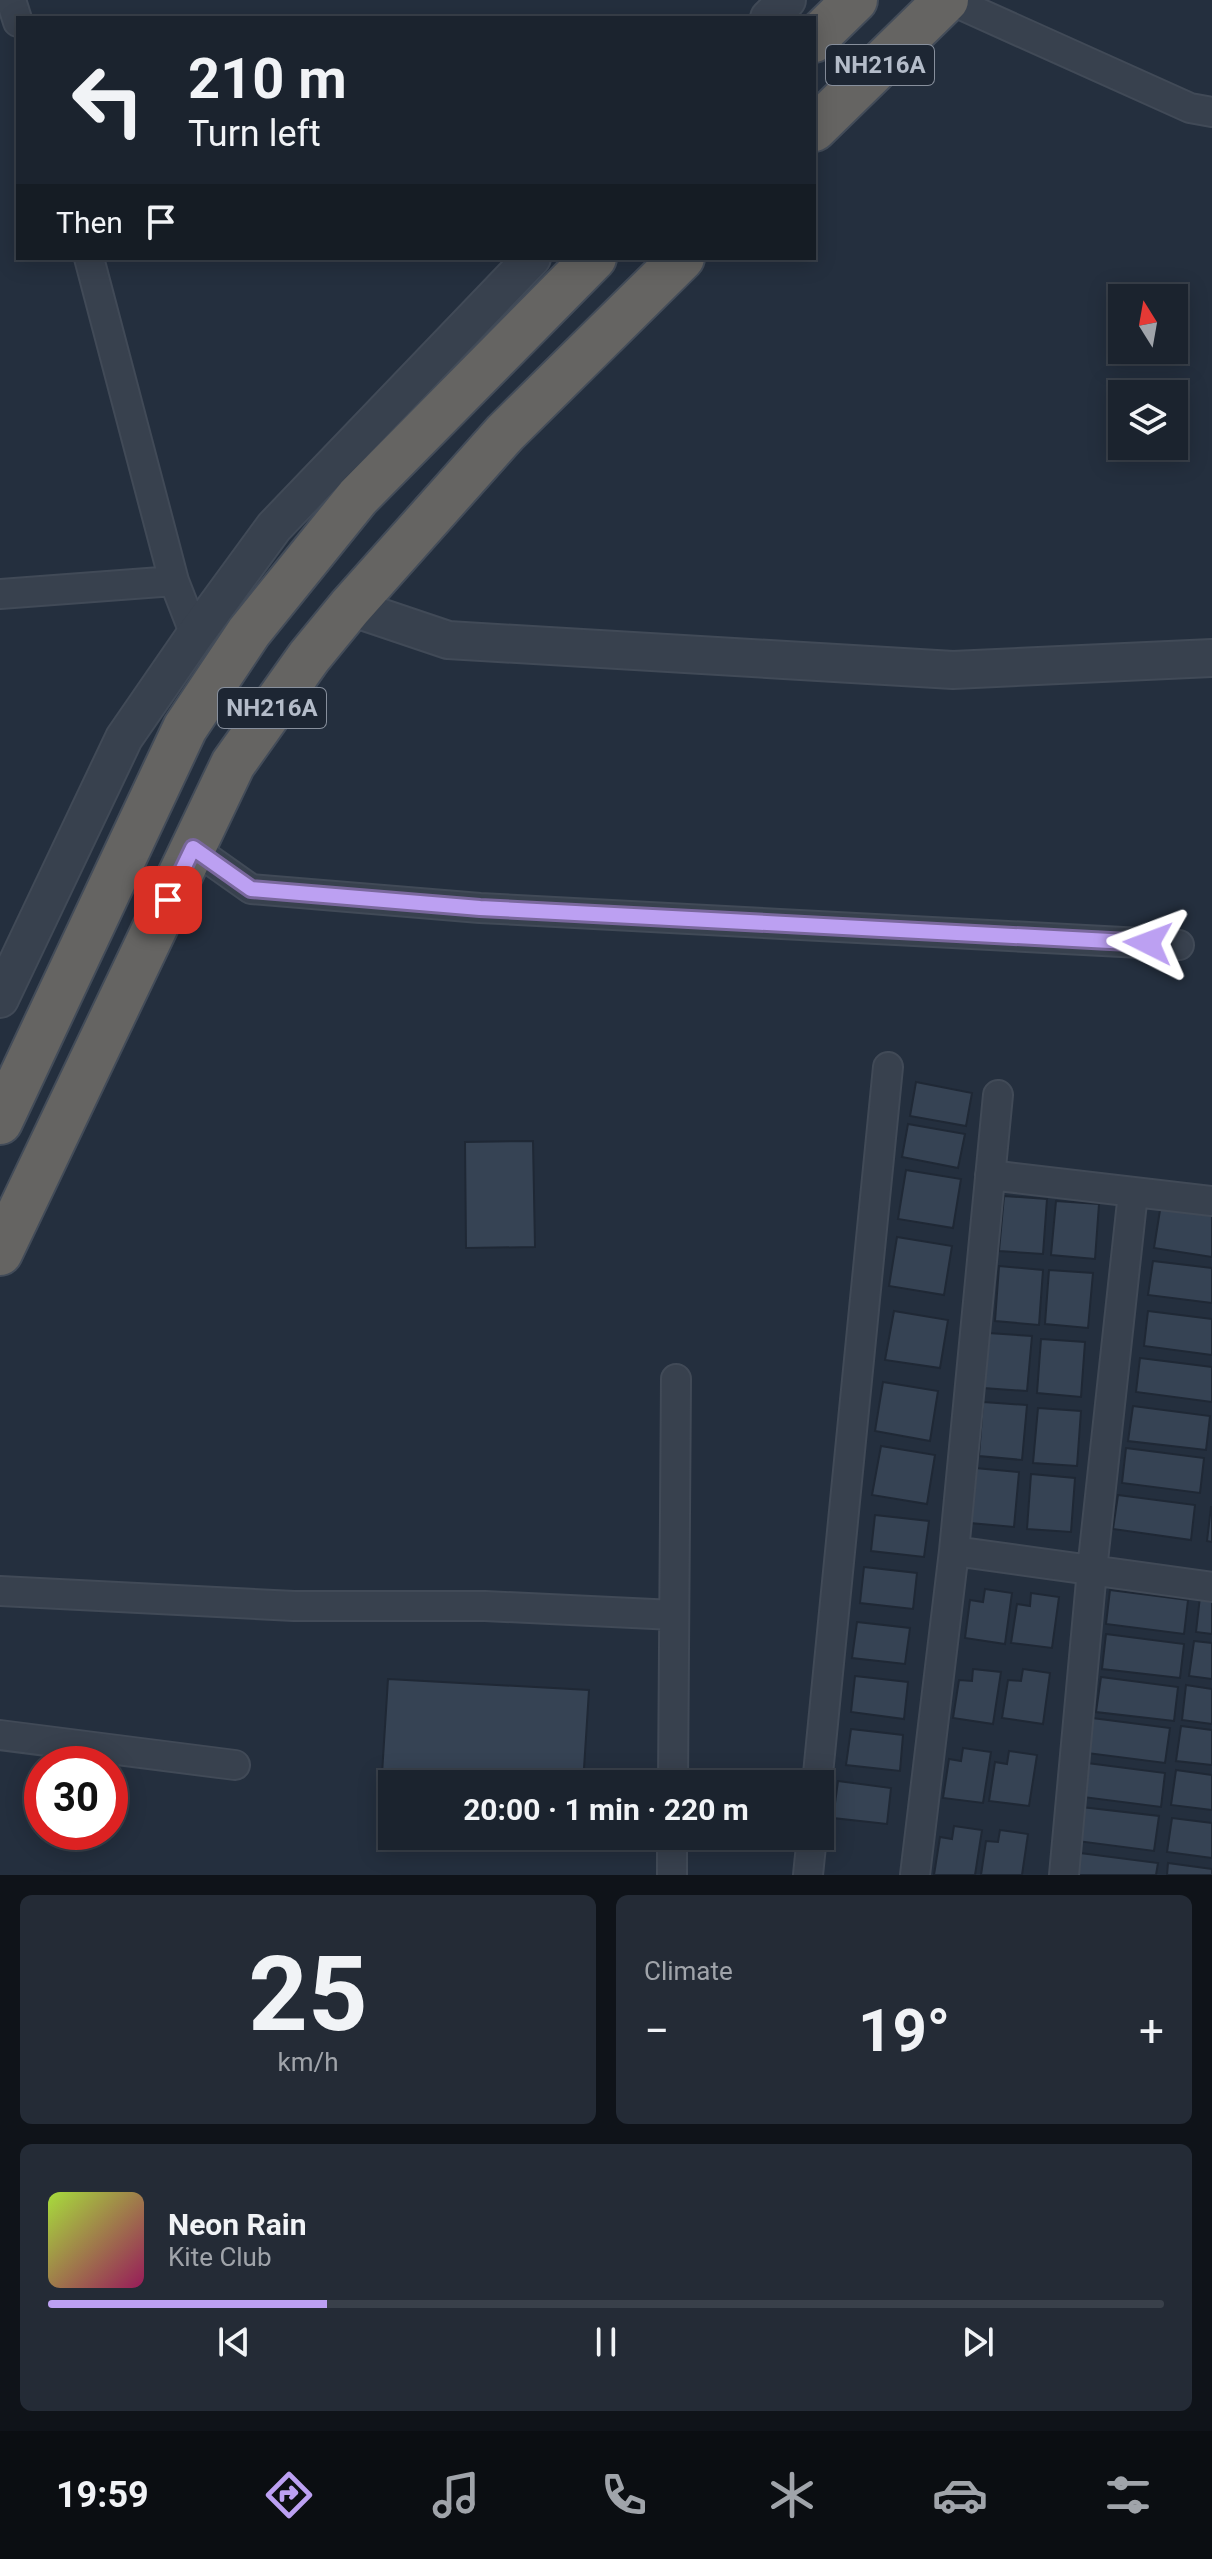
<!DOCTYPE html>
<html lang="en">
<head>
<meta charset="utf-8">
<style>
  body { margin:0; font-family:Roboto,sans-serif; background:#242b36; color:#f1f3f6; height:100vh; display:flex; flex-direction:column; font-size:30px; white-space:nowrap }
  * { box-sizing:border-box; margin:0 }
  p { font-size:26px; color:#a0a4aa }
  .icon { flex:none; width:44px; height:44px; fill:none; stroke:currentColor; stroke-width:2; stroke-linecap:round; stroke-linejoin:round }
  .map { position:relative; height:1875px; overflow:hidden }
  .drawer { display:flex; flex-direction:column; gap:20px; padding:20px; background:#0f1319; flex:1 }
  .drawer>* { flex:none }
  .hud { position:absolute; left:16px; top:16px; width:800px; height:244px; border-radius:0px; box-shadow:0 4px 20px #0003,0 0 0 2px #39404a; background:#1b232e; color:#f1f3f6; overflow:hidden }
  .needle { width:52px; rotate:349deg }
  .tools { position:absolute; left:1108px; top:284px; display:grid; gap:16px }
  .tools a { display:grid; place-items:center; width:80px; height:80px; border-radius:0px; background:#1b232e; box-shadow:0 4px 20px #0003,0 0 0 2px #39404a; font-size:40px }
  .speed { position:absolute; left:24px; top:1746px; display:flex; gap:16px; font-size:40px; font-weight:700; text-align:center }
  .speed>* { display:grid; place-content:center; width:104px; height:104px; border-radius:50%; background:#1b232e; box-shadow:0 4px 20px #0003,0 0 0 2px #39404a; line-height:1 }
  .speed .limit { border:12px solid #d22; background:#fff; color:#111 }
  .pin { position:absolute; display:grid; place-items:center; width:68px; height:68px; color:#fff; margin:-34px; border-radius:16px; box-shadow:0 4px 12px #0006 }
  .me { position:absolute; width:88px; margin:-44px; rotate:273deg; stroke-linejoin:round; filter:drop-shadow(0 0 6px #0008) }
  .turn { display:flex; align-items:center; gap:28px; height:168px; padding:0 40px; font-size:36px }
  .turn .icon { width:104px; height:104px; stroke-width:2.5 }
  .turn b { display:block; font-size:56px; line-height:68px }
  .then { display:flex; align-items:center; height:76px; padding:0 40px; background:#0003; gap:16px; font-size:30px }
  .big { font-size:60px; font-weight:700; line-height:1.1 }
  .drawer .widget { flex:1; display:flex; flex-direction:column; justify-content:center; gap:12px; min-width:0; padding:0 28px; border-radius:12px; background:#242b36 }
  .drawer .dial { align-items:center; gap:0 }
  .dial b { font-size:104px; line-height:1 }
  .song { display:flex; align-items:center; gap:24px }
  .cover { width:96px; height:96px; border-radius:12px; background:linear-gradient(135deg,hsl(80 70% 55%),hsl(330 70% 35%)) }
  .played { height:8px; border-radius:4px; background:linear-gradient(90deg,#bca0f2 25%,#39404a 25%) }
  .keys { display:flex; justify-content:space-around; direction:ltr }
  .heat { display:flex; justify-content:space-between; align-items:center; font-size:44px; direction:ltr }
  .drawer .tiles { flex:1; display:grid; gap:20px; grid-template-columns:1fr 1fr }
  .widget:last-child { grid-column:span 2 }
  .trip { position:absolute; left:378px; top:1770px; width:456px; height:80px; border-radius:0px; background:#1b232e; box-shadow:0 4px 20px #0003,0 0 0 2px #39404a; font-weight:700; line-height:80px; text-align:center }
  .dock { display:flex; height:128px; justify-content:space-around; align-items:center; background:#0b0e12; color:#a0a4aa }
  .dock .icon { width:56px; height:56px }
  .dock .current { color:#bca0f2 }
  .dock b { font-size:36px; color:#f1f3f6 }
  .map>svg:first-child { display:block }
  .building { fill:#364354; stroke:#1f2835; stroke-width:2 }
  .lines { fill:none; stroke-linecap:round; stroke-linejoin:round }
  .minor-casing { stroke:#414a57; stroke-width:32 }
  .tertiary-casing { stroke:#414a57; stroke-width:40 }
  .trunk-casing { stroke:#434c59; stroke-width:48 }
  .minor { stroke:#38414e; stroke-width:28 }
  .tertiary { stroke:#38414e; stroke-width:36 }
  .trunk { stroke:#656462; stroke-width:44 }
  .route-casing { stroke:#7a689d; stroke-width:20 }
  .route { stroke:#bca0f2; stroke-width:14 }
  .labels { text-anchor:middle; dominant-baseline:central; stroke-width:8; stroke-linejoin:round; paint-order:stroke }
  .shield { fill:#1d2633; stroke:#878f9c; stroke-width:2 }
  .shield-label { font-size:24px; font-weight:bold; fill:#b4bcc9 }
</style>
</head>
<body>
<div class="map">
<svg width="1212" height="1875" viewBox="0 0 1212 1875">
  <rect width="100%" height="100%" fill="#242f3e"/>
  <path class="building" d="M916,1082l56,11 -6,33 -56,-10z
    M908,1124l57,10 -7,34 -56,-11z
    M533,1141l2,106 -69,1 -1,-106z
    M906,1170l55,9 -8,49 -55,-9z
    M1004,1196l43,3 -4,55 -44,-3z
    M1056,1201l43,3 -4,55 -44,-4z
    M1161,1204l51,8v45l-58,-9z
    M897,1237l55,9 -8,49 -55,-9z
    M1153,1261l59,7v35l-64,-8z
    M999,1266l44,4 -4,55 -44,-4z
    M1049,1270l44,3 -5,55 -43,-4z
    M894,1311l54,9 -8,48 -55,-8z
    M1148,1311l64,8v36l-68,-9z
    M988,1333l44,3 -5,55 -44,-3z
    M1041,1339l44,3 -4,55 -44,-4z
    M1140,1358l72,9v35l-76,-10z
    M883,1382l55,9 -8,50 -55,-10z
    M983,1402l44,3 -5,55 -43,-4z
    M1133,1406l77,10 -4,34 -78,-9z
    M1038,1408l43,3 -4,55 -44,-3z
    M881,1446l54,9 -8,49 -55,-9z
    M1126,1448l78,10 -4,35 -78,-10z
    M975,1468l44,4 -5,55 -44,-4z
    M1031,1474l44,4 -4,54 -44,-3z
    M1118,1495l77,10 -4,35 -78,-11z
    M1211,1507h1v35l-5,-1z
    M875,1515l54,6 -5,36 -53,-6z
    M864,1567l53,6 -4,36 -53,-6z
    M985,1589l27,4 -7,51 -40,-6 5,-38 13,2z
    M1110,1590l78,10 -4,34 -78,-10z
    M1031,1593l28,4 -7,51 -41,-5 6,-39 13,2z
    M1200,1597l12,2v35l-16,-2z
    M857,1622l53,6 -5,36 -53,-6z
    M1106,1634l78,10 -4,34 -78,-9z
    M1194,1641l18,2v36l-23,-3z
    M973,1669l28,3 -8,52 -40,-6 6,-38 13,1z
    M1023,1669l27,4 -7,51 -41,-6 6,-38 13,1z
    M855,1676l53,6 -4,37 -53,-7z
    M1101,1677l77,10 -4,34 -78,-9z
    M388,1679l201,11 -6,94 -201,-10z
    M1186,1685l26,4v35l-30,-4z
    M1092,1718l78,10 -5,35 -78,-10z
    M1181,1726l31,4v35l-36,-4z
    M851,1729l52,6 -3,36 -54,-6z
    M963,1748l28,4 -8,51 -40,-5 6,-39 12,2z
    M1009,1751l28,4 -8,51 -40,-5 6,-39 12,2z
    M1087,1763l78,10 -4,34 -78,-10z
    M1176,1770l36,5v35l-41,-5z
    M838,1781l53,7 -4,36 -54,-6z
    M1081,1807l78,9 -5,35 -77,-10z
    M1172,1818l40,5v35l-45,-6z
    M954,1826l28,4 -7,45h-41l6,-38 12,2z
    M1000,1830l28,4 -6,41h-41l5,-34 12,1z
    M1080,1853l78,10 -2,12h-79z
    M1168,1863l44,6v6h-45z"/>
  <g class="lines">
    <g class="minor-casing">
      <path id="minor" d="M11,0l7,22
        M950,0l240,108 22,4
        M89,258l85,323 21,54
        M0,594l174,-13
        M193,848l58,41 229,19 699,37
        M990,1175l222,26
        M954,1551l258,36
        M0,1591l294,15h191l189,9
        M0,1735l235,30
        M673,1784l3,-405
        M817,1784l71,-717
        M672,1875v-39
        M808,1875l4,-39
        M915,1875l39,-324 44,-456
        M1064,1875l28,-305 41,-377"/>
    </g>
    <g class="tertiary-casing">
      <path id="tertiary" d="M769,18l18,-18
        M350,607l98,33 505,30 259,-12
        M0,999l124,-261 71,-103 79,-108 258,-269"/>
    </g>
    <g class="trunk-casing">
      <path id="trunk" d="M814,40l41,-40
        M814,129l132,-129
        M0,1122l185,-394 64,-96 109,-135 236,-239
        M0,1253l233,-489 76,-107 41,-50 155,-174 177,-175"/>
    </g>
    <use href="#minor" class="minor"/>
    <use href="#tertiary" class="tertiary"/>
    <use href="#trunk" class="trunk"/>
  </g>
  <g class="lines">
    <g class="route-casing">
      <path id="route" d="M168,900l25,-52 58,41 229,19 668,35"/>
    </g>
    <use href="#route" class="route"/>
  </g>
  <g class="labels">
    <g class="shield">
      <rect x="826" y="45" width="108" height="40" rx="6"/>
      <rect x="218" y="688" width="108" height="40" rx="6"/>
    </g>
    <g class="shield-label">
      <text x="880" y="65">NH216A</text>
      <text x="272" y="708">NH216A</text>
    </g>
  </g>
</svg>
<div class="tools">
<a><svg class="needle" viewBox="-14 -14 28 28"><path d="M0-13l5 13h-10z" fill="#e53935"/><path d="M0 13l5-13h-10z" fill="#a0a4aa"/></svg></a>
<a><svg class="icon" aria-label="layers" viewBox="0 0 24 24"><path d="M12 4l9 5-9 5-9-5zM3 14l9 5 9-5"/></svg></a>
</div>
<div class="speed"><div class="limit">30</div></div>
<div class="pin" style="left:168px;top:900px;background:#d93025"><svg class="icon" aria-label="arrive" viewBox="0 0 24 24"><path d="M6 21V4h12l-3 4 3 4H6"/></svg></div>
<svg class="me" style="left:1148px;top:943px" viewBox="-20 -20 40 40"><path d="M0-17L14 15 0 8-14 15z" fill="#bca0f2" stroke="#fff" stroke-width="4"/></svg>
<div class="trip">20:00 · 1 min · 220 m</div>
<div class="hud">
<div class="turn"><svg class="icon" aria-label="left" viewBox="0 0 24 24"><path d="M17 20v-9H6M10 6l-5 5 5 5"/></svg><div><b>210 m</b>Turn left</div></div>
<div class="then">Then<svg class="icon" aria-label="arrive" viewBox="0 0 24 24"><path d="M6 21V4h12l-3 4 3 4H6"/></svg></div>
</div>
</div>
<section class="drawer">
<div class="tiles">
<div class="widget dial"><b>25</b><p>km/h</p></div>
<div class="widget"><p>Climate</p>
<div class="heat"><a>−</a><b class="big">19°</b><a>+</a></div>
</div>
<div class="widget">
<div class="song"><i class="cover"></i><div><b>Neon Rain</b><p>Kite Club</p></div></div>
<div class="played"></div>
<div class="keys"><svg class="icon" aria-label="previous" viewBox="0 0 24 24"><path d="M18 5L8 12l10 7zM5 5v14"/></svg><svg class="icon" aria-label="pause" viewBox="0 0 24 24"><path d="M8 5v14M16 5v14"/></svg><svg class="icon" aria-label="next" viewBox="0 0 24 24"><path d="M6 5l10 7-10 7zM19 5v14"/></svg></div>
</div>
</div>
</section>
<nav class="dock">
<b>19:59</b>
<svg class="icon current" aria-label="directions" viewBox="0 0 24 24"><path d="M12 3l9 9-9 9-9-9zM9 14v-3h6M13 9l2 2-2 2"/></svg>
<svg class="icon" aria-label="music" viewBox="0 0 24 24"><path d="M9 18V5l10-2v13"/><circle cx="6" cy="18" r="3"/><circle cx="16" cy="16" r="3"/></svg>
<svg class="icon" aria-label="phone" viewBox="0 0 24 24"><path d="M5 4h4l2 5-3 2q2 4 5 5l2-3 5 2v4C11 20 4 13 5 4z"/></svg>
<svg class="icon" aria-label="climate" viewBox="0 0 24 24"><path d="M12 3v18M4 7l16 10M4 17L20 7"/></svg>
<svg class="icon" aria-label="car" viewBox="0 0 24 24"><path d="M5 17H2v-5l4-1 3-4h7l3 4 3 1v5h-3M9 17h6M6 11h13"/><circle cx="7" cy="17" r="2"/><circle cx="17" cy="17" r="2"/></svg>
<svg class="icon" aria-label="filters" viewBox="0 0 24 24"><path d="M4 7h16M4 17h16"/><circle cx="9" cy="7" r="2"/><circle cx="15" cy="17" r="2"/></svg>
</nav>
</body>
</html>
